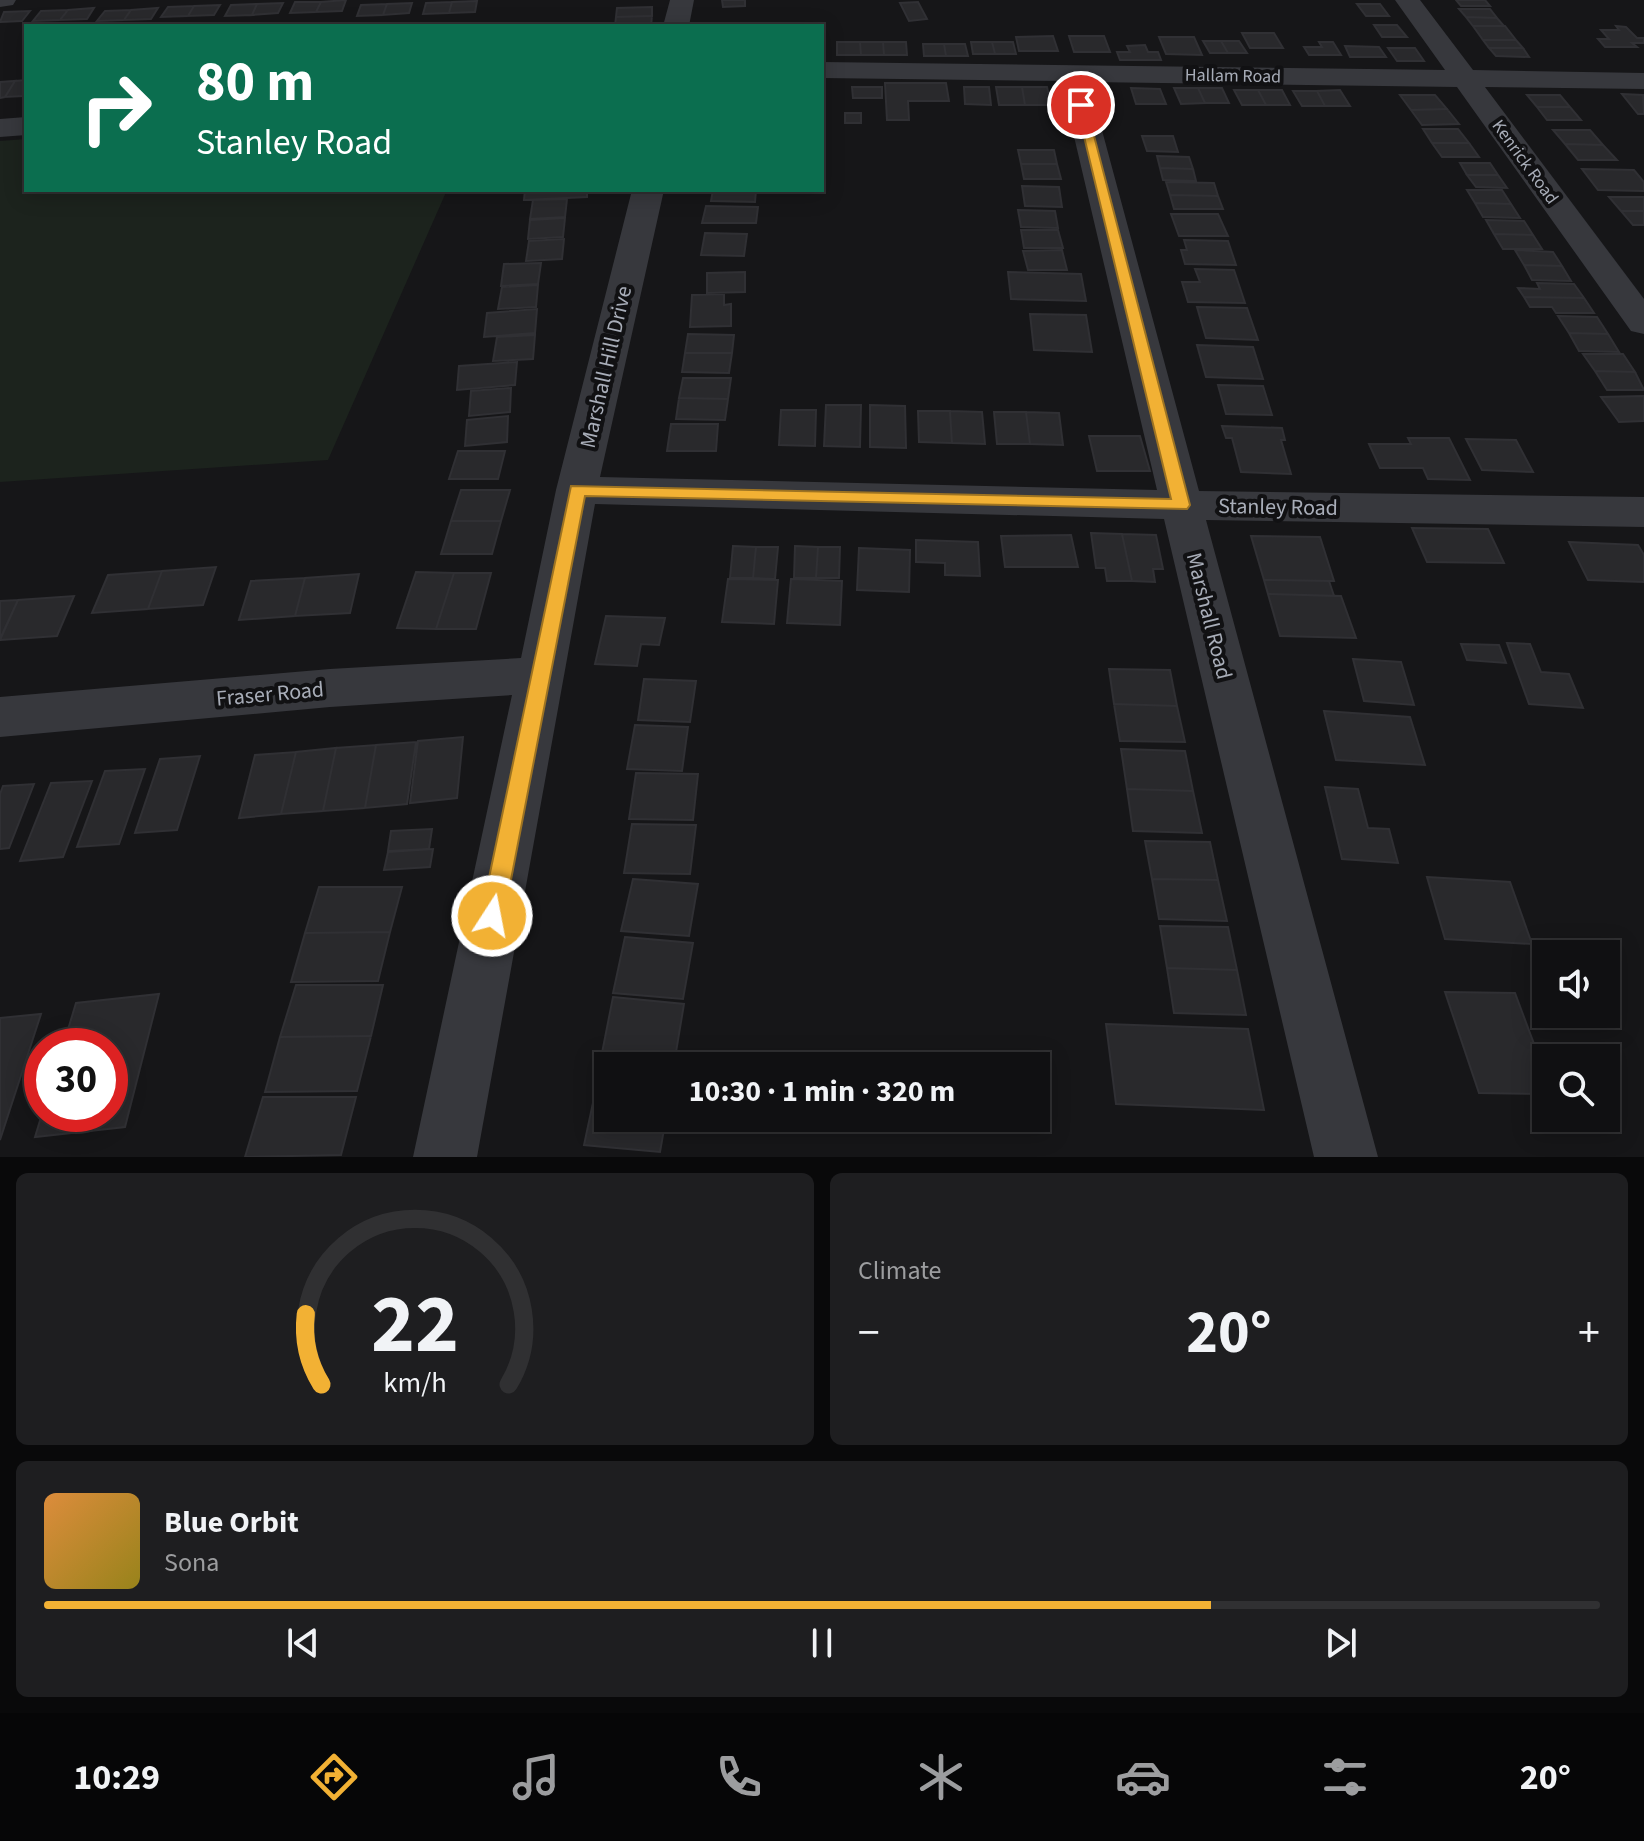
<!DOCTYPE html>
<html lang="en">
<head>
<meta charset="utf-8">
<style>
  body { margin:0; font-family:"Source Sans 3",sans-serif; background:#1e1e20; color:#f1f3f6; height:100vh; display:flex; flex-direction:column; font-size:30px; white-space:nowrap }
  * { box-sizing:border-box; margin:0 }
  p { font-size:26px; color:#9c9d9f }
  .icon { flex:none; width:44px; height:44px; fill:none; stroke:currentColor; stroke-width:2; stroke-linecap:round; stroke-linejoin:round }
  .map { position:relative; height:1157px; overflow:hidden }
  .drawer { display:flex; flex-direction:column; gap:16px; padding:16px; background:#09090a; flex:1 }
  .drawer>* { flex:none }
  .banner { position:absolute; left:24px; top:24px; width:800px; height:168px; border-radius:0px; box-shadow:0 4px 20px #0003,0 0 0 2px #303032; background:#0b6e4f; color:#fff; overflow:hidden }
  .buttons { position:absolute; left:1532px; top:940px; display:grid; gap:16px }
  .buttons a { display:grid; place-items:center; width:88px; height:88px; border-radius:0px; background:#101012; box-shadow:0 4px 20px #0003,0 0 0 2px #303032; font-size:40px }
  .speed { position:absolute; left:24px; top:1028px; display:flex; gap:16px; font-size:40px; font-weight:700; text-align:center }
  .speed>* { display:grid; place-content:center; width:104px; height:104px; border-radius:50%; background:#101012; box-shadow:0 4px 20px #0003,0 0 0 2px #303032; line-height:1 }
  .speed .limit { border:12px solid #d22; background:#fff; color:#111 }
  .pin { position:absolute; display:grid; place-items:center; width:68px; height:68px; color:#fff; margin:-34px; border:4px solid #fff; border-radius:50%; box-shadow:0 2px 8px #0007 }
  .me { position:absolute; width:88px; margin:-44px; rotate:11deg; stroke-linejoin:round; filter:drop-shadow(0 0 6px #0008) }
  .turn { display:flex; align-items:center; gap:28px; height:168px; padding:0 40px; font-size:36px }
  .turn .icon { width:104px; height:104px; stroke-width:2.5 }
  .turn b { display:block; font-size:56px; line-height:68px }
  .big { font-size:60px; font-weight:700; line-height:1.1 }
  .drawer .tile { flex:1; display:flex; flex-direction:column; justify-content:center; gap:12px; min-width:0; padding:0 28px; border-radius:12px; background:#1e1e20 }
  .drawer .dial { align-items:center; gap:0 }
  .dial svg { height:208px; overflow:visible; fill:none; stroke:#303032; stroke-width:7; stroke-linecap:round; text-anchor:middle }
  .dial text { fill:#f1f3f6; stroke:none }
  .song { display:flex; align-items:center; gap:24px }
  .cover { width:96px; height:96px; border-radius:12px; background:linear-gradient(135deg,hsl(30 70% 55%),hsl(50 70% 35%)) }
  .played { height:8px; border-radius:4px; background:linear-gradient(90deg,#f2b134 75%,#303032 75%) }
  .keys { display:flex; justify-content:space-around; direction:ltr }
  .heat { display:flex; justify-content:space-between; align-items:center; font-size:44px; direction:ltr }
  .drawer .tiles { flex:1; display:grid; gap:16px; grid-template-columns:1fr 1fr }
  .tile:last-child { grid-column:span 2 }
  .trip { position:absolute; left:594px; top:1052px; width:456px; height:80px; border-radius:0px; background:#101012; box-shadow:0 4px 20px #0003,0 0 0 2px #303032; font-weight:700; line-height:80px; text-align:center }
  .dock { display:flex; height:128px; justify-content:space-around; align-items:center; background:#060607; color:#9c9d9f }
  .dock .icon { width:56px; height:56px }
  .dock .on { color:#f2b134 }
  .dock b { font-size:36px; color:#f1f3f6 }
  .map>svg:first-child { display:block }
  .green { fill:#1c231d }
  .building { fill:#29292c; stroke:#303034; stroke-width:2 }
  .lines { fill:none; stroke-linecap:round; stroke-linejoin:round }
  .street { fill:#37383d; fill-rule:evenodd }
  .route { fill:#f2b134; stroke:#9d7322; stroke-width:2 }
  .labels { text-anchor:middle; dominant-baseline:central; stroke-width:8; stroke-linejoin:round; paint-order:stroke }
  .far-street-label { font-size:18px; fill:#a8adb8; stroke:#111113 }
  .street-label { font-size:22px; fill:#a8adb8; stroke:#111113 }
</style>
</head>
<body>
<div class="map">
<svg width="1644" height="1157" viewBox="0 0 1644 1157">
  <rect width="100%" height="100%" fill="#161618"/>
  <path class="green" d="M26,139v51h421l-119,270 -328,22v-341z"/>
  <path class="building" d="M346,0l-4,11 -26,1 5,-10z
    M722,0h23v6l-22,1z
    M1456,0h29l5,6h-29z
    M477,1l-2,11 -26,1 3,-11z
    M295,2h26l-5,10 -26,1z
    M452,2l-3,11 -26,1 3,-11z
    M918,2l9,17 -18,2 -9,-18z
    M283,3l-5,10 -26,2 5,-11z
    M412,3l-3,10 -26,2 4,-11z
    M257,4l-5,11 -27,1 6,-11z
    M387,4l-4,11 -26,1 4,-11z
    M1357,4h23l9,12h-23z
    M220,5l-6,10 -26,1 6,-10z
    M194,6l-6,10 -27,1 7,-10z
    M652,7v9l-36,1 1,-9z
    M94,8l-7,11 -27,1 8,-10z
    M158,8l-7,11 -27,1 7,-10z
    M1459,9h31l7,9 -31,-1z
    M68,10l-8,10 -27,1 8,-10z
    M131,10l-7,10 -27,1 8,-10z
    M30,11l-8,10 -22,1 4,-10z
    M652,16l-1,10h-36l1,-9z
    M1466,17l31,1 7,8h-31z
    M1374,25h23l10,12h-25z
    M1473,26h32l11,14h-33z
    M1616,26l10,1 11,11h7v5h-12l5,4h-32l-7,-8h11l-8,-9h18z
    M1242,33h32l9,15h-33z
    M1053,36l5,15h-39l-3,-14z
    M1069,36h35l6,16h-36z
    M1159,37h35l8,18 -36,-1z
    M1483,40h33l7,8h-34z
    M1203,41h18l7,12h-18z
    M1221,41h18l8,12h-19z
    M837,42h23l1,13h-24z
    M860,42h23l1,13h-23z
    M883,42h23l1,13h-23z
    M971,42h21l3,12h-22z
    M992,42h21l3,12h-21z
    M1319,42h14l8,13h-32l-5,-8h18z
    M923,44h21l2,12h-22z
    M944,44h21l3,12h-22z
    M1145,45l3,7h10l3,8h-41l-3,-8h13l-3,-6z
    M1345,46l34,1 7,10h-36z
    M1388,48h27l9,13h-27z
    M1489,48h34l6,9 -33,-1z
    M26,80l-3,16 -18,1 10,-16z
    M15,81l-10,16 -5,1v-16z
    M885,83h61l3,18h-41l1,19h-22z
    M852,87h30v11h-29z
    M964,87h25l2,18 -26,-1z
    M996,87h26l3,18h-26z
    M1022,87h25l4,18h-26z
    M1131,88l29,1 6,15h-30z
    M1174,88h24l7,15 -24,1z
    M1198,88h24l7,15h-24z
    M1234,90h24l8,15h-24z
    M1258,90h24l8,15h-24z
    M1340,90l10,16h-25l-8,-15z
    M1293,91h24l8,15h-23z
    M1622,94l21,1 1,19h-6z
    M1400,95h35l12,14 -36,1z
    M1527,95h33l10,12h-33z
    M1537,107h33l11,13h-34z
    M1447,109l12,15 -37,1 -11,-15z
    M845,113h16v10h-16z
    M1423,129h35l11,14h-37z
    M1553,130h37l13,15 -38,-1z
    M1142,136h31l5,16 -31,-1z
    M1432,143h37l10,14h-37z
    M1565,144l38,1 14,15h-39z
    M1018,150h36l3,14h-36z
    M1157,156l32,1 4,12 -33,-1z
    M1460,163h30l8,12h-31z
    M1021,164h36l4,15h-37z
    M1160,168l33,1 3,12 -33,-1z
    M1582,169l52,1 10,12v9l-46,-1z
    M1467,175h31l9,13 -31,-1z
    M1166,182l48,1 4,13 -48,-1z
    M1022,186l37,1 3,20 -37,-1z
    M525,190h62v7l-63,3z
    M713,190h43l-1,12 -44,-1z
    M1467,190h35l9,14 -36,-1z
    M1170,195l48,1 5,13h-49z
    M1609,197h35v14h-23z
    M567,199l-2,18 -35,2 3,-19z
    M1475,203l36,1 9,14 -37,-1z
    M706,206l52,1 -2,16h-54z
    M1018,210l37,1 3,17 -37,-1z
    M1621,211h23v14h-11z
    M1171,214h47l10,22h-49z
    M565,218l-2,19 -35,2 2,-19z
    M1486,220l38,1 9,14 -39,-1z
    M1021,230h37l5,18h-39z
    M705,233l42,1 -3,22 -43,-1z
    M1494,234l39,1 9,14h-39z
    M564,239l-2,20 -36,2 3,-20z
    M1184,240l44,1 8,24 -51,-1 -4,-14h6z
    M1062,250l5,20h-39l-5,-19z
    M1515,250l38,2 9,14 -38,-1z
    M541,263l-3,21 -37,2 3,-22z
    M1524,265l38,1 9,15 -39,-1z
    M1195,269l39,1 11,33 -57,-1 -6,-20h18z
    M745,272v20l-38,1v-20z
    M1008,272l73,2 5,27 -75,-2z
    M1537,283l37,1 10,14 -60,-1 -6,-9 22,1z
    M538,285l-2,22 -38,2 4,-22z
    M724,294v11l7,-1v22l-41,1 2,-32z
    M1524,297l60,1 10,15h-38l-4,-6h-22z
    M1197,307l50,1 11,32 -52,-2z
    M537,309l-2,24 -51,4 3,-24z
    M1030,314l56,1 6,37 -58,-2z
    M1558,316l39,1 11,17 -39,-1z
    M1569,333l39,1 11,18 -40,-1z
    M688,334l46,1 -2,18h-47z
    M535,335l-2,24 -40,2 4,-24z
    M1197,345l56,2 10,32 -57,-2z
    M685,353h47l-3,20 -47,-1z
    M1583,354h40l12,18 -40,-1z
    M517,362l-2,23 -58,5 2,-24z
    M1595,371l40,1 9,18h-37z
    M683,378h48l-3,21 -49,-1z
    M1218,385l45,1 9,29 -46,-1z
    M511,388l-1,24 -41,4 2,-25z
    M1644,396v25l-25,1 -18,-25z
    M679,398l49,1 -3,21 -49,-1z
    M826,405h35l-1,42 -36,-1z
    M870,405l35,1 1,42 -36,-1z
    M781,410h35l-1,36 -36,-1z
    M918,411h32l2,32 -33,-1z
    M950,411l32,1 3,32 -33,-1z
    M994,412h32l4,32h-33z
    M1026,412l33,1 4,32 -33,-1z
    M508,416l-1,26 -42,4 2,-26z
    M671,424h47l-2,27h-49z
    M1222,426l60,2 3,12h-4l10,34 -50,-2 -9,-34h-6z
    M1089,436h51l10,35h-53z
    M1408,438h41l21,42 -42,-1 -5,-11h-43l-11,-24h42z
    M1466,439l50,1 17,32 -51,-2z
    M458,451h47l-7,28h-49z
    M461,490h49l-9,31h-50z
    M451,521h50l-9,33h-51z
    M1412,528l76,1 16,34 -77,-1z
    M1091,533l31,1 10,47h-25l-2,-13h-9z
    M1122,534l34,1 7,34h-10l2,13 -23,-1z
    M1071,535l7,32h-73l-4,-31z
    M1251,536l69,1 14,44 -70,-1z
    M916,540l62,2 2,34 -35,-1v-12l-29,-1z
    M1569,542l69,3 6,10v27l-56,-2z
    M733,546l23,1 -3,31h-23z
    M795,546l23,1 -2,31h-22z
    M756,547h22l-3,32 -22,-1z
    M818,547h22l-1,31h-23z
    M859,548l51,2 -1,42 -52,-2z
    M216,567l-13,38 -55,4 14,-38z
    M162,571l-14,38 -56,4 16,-38z
    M416,572l38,1 -18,56 -39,-1z
    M454,573h37l-15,56h-40z
    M359,574l-9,39 -55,3 10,-38z
    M305,578l-10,38 -56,4 12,-39z
    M728,579l50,1 -4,44 -52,-2z
    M791,579l51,2 -2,44 -53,-2z
    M1264,580l65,1 5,15 -66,-2z
    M1268,594l73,2 15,42 -76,-2z
    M74,596l-17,40 -57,4 18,-40z
    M18,600l-18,39v-38z
    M606,616l59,2 -6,27 -18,-1 -4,22 -42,-2z
    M1507,643l23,1 11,28 28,2 14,34 -54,-4z
    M1461,644l38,1 7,18 -39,-3z
    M1353,659l48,3 13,43 -50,-4z
    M1109,669l61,1 7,36 -63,-2z
    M644,679l52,2 -6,41 -52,-2z
    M1114,704l63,2 8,36 -65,-1z
    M1324,711l86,6 15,48 -89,-5z
    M635,725l53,2 -6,44 -55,-2z
    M463,737l-6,61 -47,5 8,-62z
    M416,742l-9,62 -42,4 11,-63z
    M376,745l-11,63 -42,3 13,-63z
    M336,748l-13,63 -42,3 15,-62z
    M1121,749l64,2 8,40 -66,-2z
    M296,752l-15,62 -42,4 16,-63z
    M200,756l-23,74 -42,3 25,-74z
    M145,769l-26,75 -42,3 28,-76z
    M636,773l62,1 -5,46 -64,-1z
    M92,781l-29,76 -43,4 31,-78z
    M34,784l-25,64 -9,1v-55l3,-8z
    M1325,787l33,2 10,39 21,1 9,34 -56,-4z
    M1127,789l66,2 9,42 -69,-2z
    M632,824l64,1 -6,49 -66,-1z
    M432,829l-3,20 -41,2 3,-20z
    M1145,841l65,1 8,38 -66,-1z
    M433,849l-3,18 -46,3 4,-18z
    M1427,877l83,5 22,62 -87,-5z
    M633,879l65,5 -9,52 -68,-5z
    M1152,879l66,1 9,41 -68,-2z
    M319,887h83l-12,45 -85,1z
    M1160,926l68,1 9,43 -70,-2z
    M390,932l-12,49 -87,1 14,-49z
    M625,937l68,6 -10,56 -70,-6z
    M1167,968l70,2 9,45 -72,-2z
    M296,985h87l-12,51 -91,1z
    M1445,992l70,1 31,83v18l-67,-1z
    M159,994l-34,133 -90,10 7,-23h68v-68h-47l13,-43z
    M613,997l71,7 -10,60 -73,-6z
    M41,1014l-41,126v-122z
    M1106,1024l142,5 16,81 -148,-6z
    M371,1036l-14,55 -92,1 15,-55z
    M598,1079l10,1v38h58l-6,34 -76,-7z
    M263,1097h93l-15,58 -96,2z"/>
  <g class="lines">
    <path class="street" d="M0,0h16l-3,5 -13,2z
      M670,0h24l-5,26h-26z
      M1395,0h25l53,70 171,3v16l-159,-2 159,212v35l-13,-3 -174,-244 -368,-5 110,409 445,6v30l-438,-7 172,637h-64l-150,-638 -569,-15 -118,653h-64l99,-462 -182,12 -330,30v-40l330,-28 191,-11 35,-168 76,-300h32l-64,287 557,13 -96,-409 -239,-3v-16l623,8z
      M26,117v18l-26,2v-18z"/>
  </g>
  <path class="route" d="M1076,103l10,2 104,400 -3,4 -602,-13 -81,420 -4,7 -8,3 -8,-3 -3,-7 90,-430 600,13z"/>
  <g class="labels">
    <g class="far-street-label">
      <text transform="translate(1233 76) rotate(1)">Hallam Road</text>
      <text transform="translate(1525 162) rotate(54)">Kenrick Road</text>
    </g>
    <g class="street-label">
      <text transform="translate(606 367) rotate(-77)">Marshall Hill Drive</text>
      <text transform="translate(1278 507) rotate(1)">Stanley Road</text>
      <text transform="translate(1209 616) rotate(76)">Marshall Road</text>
      <text transform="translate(270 694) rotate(-5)">Fraser Road</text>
    </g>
  </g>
</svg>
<div class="buttons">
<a><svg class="icon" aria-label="sound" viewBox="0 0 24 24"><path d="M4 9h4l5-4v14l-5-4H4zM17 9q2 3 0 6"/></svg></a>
<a><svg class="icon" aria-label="search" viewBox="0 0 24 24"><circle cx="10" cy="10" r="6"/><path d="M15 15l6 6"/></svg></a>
</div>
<div class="speed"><div class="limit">30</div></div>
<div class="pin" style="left:1081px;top:105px;background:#d93025"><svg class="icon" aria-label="arrive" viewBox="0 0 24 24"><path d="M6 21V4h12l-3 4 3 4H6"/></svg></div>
<svg class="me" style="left:492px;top:916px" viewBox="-20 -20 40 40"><circle r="17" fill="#f2b134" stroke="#fff" stroke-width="3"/><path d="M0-11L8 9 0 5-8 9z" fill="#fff"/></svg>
<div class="trip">10:30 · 1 min · 320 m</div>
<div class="banner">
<div class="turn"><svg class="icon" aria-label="right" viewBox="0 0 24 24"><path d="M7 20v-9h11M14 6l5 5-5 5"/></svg><div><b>80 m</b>Stanley Road</div></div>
</div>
</div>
<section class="drawer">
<div class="tiles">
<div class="tile dial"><svg viewBox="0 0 100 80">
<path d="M14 69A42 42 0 1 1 86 69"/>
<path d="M14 69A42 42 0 0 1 8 42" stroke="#f2b134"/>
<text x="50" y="56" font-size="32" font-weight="700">22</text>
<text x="50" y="72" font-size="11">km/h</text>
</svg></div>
<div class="tile"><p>Climate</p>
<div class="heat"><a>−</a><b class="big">20°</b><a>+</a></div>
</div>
<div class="tile">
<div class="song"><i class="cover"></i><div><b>Blue Orbit</b><p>Sona</p></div></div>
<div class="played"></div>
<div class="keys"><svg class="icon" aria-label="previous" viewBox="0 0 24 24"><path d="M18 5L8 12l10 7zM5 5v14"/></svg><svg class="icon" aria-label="pause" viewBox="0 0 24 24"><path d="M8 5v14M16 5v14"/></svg><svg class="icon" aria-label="next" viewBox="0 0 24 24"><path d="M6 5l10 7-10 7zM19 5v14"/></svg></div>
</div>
</div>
</section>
<nav class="dock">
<b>10:29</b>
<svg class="icon on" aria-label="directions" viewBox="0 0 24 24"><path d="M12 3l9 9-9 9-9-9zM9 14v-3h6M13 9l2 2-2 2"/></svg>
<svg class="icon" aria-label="music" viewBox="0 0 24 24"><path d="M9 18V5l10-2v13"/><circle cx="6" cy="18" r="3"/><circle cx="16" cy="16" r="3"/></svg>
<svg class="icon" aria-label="phone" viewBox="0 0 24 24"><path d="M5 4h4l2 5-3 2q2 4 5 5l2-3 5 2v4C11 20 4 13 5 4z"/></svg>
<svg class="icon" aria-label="climate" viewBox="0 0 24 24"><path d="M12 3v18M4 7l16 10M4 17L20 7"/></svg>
<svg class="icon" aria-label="car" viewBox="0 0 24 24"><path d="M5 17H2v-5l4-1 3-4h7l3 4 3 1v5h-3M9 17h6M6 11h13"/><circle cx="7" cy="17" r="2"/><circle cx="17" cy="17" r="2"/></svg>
<svg class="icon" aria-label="filters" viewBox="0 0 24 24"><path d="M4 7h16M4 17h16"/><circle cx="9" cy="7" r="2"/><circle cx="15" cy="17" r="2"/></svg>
<b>20°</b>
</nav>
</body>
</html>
